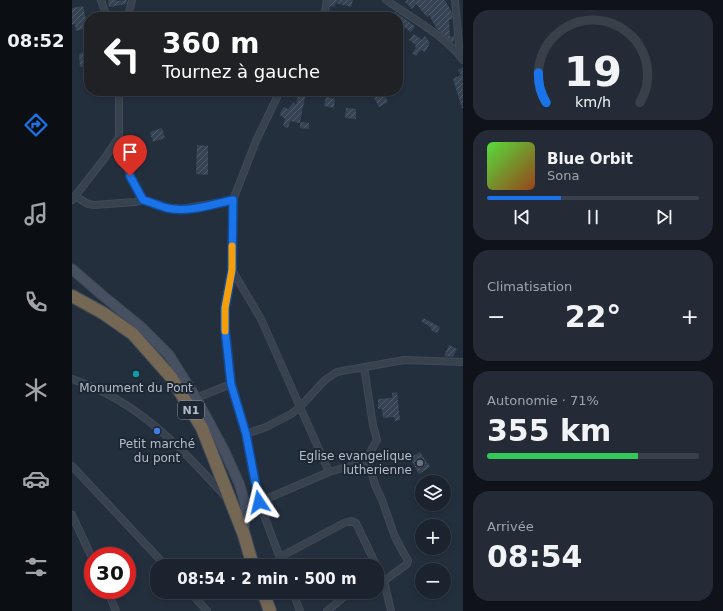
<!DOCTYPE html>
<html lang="fr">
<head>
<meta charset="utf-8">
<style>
  body { margin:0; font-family:"DejaVu Sans",sans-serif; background:#242b36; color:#f1f3f6; height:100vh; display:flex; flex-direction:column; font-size:15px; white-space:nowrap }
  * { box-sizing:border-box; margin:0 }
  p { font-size:13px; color:#a0a4aa }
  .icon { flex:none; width:22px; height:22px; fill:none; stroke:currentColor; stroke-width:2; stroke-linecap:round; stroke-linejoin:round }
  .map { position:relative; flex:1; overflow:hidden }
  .sheet { display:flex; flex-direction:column; gap:10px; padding:10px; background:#0f1319; width:260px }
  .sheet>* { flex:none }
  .guide { position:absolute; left:12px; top:12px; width:319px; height:84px; border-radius:16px; box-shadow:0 2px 6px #0003,0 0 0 1px #39404a; background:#202124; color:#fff; overflow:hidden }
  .tools { position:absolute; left:343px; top:475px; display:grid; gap:8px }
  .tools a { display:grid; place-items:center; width:36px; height:36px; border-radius:50%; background:#1b232e; box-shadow:0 2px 6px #0003,0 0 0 1px #39404a; font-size:20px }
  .speed { position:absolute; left:12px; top:547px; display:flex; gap:8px; font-size:20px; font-weight:700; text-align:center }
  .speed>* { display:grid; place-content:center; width:52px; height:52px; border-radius:50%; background:#1b232e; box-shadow:0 2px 6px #0003,0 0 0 1px #39404a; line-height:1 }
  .speed .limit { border:6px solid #d22; background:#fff; color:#111 }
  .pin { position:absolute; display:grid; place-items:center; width:34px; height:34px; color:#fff; margin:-41px -17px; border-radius:50% 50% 50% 0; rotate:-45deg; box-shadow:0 0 4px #0007 }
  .pin .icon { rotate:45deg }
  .me { position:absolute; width:44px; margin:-22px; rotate:350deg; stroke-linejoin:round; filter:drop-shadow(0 0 3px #0008) }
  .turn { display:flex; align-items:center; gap:14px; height:84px; padding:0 12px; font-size:18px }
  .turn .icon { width:52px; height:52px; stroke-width:2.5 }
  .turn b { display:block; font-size:28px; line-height:34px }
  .big { font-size:30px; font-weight:700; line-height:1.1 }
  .sheet .card { flex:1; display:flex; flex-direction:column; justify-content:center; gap:6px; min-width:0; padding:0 14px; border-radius:16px; background:#242b36 }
  .sheet .dial { align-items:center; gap:0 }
  .dial svg { height:104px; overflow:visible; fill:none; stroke:#39404a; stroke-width:7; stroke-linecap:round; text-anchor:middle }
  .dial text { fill:#f1f3f6; stroke:none }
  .song { display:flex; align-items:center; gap:12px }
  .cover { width:48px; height:48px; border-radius:6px; background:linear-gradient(135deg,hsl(110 70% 55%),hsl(20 70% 35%)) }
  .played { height:4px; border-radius:2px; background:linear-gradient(90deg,#1a73e8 35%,#39404a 35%) }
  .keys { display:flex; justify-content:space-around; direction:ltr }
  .heat { display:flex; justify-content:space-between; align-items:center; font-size:22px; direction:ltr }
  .charge { height:6px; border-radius:3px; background:linear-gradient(90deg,#34c759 71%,#39404a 0) }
  .trip { position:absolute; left:78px; top:559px; width:234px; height:40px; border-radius:16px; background:#1b232e; box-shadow:0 2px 6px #0003,0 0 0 1px #39404a; font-weight:700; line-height:40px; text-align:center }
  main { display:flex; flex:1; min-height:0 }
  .menu { display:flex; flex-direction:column; width:72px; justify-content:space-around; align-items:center; background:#0b0e12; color:#a0a4aa }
  .menu .icon { width:28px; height:28px }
  .menu .current { color:#1a73e8 }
  .menu b { font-size:18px; color:#f1f3f6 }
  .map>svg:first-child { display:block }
  .building { fill:url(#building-hatch) }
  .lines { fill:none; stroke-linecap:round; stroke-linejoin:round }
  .street-casing { stroke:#414a57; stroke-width:8 }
  .secondary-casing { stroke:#414a57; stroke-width:11 }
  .highway-casing { stroke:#434c59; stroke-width:14 }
  .street { stroke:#38414e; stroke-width:6 }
  .secondary { stroke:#465061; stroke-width:9 }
  .highway { stroke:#746855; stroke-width:12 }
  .route-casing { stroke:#114b97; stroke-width:10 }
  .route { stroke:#1a73e8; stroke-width:7 }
  .slow { stroke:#f59e0b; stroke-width:7 }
  .culture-dot { fill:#0f9aa8; stroke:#1d2633; stroke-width:1.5 }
  .shop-dot { fill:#3f7fe0; stroke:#1d2633; stroke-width:1.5 }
  .worship-dot { fill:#6b7280; stroke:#1d2633; stroke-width:1.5 }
  .labels { text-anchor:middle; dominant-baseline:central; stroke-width:4; stroke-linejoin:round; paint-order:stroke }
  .shield { fill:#1d2633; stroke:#878f9c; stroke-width:1 }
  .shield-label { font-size:11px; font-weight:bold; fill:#b4bcc9 }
  .poi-label { font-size:12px; fill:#b4bcc9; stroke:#1d2633 }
</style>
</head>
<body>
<main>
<nav class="menu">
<b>08:52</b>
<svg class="icon current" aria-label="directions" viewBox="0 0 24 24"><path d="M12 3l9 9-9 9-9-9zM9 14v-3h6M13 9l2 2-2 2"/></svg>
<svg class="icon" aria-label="music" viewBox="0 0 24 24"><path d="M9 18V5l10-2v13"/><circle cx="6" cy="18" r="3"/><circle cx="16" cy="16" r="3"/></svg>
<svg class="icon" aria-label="phone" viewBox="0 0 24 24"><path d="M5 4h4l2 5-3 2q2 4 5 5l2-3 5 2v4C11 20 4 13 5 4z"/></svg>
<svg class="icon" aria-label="climate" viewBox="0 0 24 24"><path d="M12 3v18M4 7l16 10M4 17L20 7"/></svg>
<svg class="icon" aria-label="car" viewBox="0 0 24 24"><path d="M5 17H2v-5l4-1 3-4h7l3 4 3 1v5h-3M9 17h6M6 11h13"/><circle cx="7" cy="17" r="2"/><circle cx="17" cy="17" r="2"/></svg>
<svg class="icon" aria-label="filters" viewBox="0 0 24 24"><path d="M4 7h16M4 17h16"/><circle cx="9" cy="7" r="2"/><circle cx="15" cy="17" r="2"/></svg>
</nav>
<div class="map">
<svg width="391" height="611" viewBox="0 0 391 611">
  <defs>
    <pattern id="building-hatch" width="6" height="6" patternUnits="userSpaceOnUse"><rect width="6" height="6" fill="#364354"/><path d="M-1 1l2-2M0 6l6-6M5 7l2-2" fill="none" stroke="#515c6b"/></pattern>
  </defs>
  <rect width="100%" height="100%" fill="#242f3e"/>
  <path class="building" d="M36,0h9v1l10,-1 -1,4 -17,3z
    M259,0h22l-2,7 -15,-4 -2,4 -4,-1z
    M335,0h38l7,13v6l-3,1 1,17 4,-1v5l-2,1 -15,-13 -8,-14 -2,2 -11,-13 -4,5 -7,-7z
    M11,6l4,19h-1v3l-10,3 -1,-7 -3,1v-17z
    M323,12l20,14 -4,6 -13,-9 2,-2 -2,-2v-2l-5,-2z
    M342,34l8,6 3,-4 5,7 -5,9 -3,-2 -2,1 -4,5 -4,-3 4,-5 -1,-1 1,-2 -7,-5z
    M13,51l2,15 -7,1 -1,-13z
    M391,67v41h-1l-9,-29 8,-4 -3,-5z
    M311,93l5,9 -9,5 -5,-9z
    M226,96l7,1 -5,25 9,1v6l-9,-1v-5l-10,-2 -2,7 -5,-2 2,-7 -5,-4 1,-1 -1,-1 4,-6 4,2 6,-7 2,3z
    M254,97l9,2 -1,9 -10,-2z
    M274,108l10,1v10l-11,-1z
    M90,128l3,10 -12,4 -3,-10z
    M125,145l11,1v29l-12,-1z
    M351,318l17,9 -3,6 -6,-3v-3l-9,-5z
    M377,345l8,4 -4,8 -9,-1z
    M325,392l3,28 -5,1 -1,-4 -11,1 -1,-9h-4v-10l14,-1v-5z
    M348,452l7,11h1l2,4 -11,7 -9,-16z"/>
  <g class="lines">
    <g class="street-casing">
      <path id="street" d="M29,0l6,17
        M314,0c23,16 61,37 77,60
        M383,0l5,56
        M56,17l4,-17
        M252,17l3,-17
        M47,137l11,39 13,24
        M3,196l13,8 6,1 41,-3 8,-2 25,8 13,1 52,-9
        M0,200l32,-41 15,-22v-46
        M160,270l29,49 68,153
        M292,367l9,58 4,15 -9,16v5l7,24 7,15 13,37 13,24 -1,3 -23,17
        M0,379c65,21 108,68 153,117
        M124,398l35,-14
        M174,434l20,-7 25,-13 8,-6 26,-28 12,-8 67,-12 59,2
        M0,466l94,100
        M173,503l14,-1 -13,-68 -15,-50 -6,-55v-21l7,-38 1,-70 23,-59 24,-50
        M0,515l21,45
        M208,557l64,-34 7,-2 5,2 22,46 6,12 7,30
        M211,566l-24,-64 70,-30 39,-11
        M35,590l9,21
        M118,592l17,19
        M221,592l7,19
        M255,611l23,-19"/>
    </g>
    <g class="secondary-casing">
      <path id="secondary" d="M0,269l30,26 38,31 29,29 27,43 28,52 15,33 6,20 -1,29"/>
    </g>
    <g class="highway-casing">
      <path id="highway" d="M0,296l31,17 30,21 38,43 31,51 42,107 9,31
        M191,592l7,19"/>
    </g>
    <use href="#street" class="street"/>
    <use href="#secondary" class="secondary"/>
    <use href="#highway" class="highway"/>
  </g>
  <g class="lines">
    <g class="route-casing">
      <path id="route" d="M58,176l13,24c8,2 16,6 24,8 21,5 46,-4 66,-8l-1,70 -7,38v21l6,55 15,50 13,68"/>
    </g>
    <use href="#route" class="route"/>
    <path class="slow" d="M153,331v-23l7,-38v-24"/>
  </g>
  <circle class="culture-dot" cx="64" cy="374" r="4"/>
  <circle class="shop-dot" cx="85" cy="431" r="4"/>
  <circle class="worship-dot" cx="348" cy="463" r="4"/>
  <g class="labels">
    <rect class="shield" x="106" y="401" width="26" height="18" rx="3"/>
    <g class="shield-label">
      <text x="119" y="410">N1</text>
    </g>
    <g class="poi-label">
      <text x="64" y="388">Monument du Pont</text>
      <text x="85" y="444">Petit marché<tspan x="85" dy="14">du pont</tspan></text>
      <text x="340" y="456" text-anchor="end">Eglise evangelique<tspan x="340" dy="14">lutherienne</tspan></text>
    </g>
  </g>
</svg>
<div class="tools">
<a><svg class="icon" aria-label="layers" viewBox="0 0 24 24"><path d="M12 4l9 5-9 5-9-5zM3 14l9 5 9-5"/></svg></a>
<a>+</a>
<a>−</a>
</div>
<div class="speed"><div class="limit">30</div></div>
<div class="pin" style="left:58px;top:176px;background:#d93025"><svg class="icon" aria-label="arrive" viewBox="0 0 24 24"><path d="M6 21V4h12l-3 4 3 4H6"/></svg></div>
<svg class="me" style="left:187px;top:502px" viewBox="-20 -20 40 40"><path d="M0-17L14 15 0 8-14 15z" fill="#1a73e8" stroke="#fff" stroke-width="4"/></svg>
<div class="trip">08:54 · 2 min · 500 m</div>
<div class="guide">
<div class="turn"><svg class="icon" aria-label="left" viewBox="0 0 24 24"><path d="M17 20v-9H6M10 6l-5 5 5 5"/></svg><div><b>360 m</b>Tournez à gauche</div></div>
</div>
</div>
<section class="sheet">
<div class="card dial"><svg viewBox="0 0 100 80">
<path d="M14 69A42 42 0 1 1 86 69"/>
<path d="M14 69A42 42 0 0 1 8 46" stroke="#1a73e8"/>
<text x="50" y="56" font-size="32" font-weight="700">19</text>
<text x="50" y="72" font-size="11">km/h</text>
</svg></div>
<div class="card">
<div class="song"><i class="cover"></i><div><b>Blue Orbit</b><p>Sona</p></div></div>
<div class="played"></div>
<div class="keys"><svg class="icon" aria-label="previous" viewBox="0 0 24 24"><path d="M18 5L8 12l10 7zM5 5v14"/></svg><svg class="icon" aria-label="pause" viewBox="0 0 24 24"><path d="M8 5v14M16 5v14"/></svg><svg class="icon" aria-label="next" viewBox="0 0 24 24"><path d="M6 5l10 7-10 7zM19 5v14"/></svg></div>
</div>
<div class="card"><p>Climatisation</p>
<div class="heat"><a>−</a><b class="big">22°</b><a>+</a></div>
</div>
<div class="card"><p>Autonomie · 71%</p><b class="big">355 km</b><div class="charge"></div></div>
<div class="card"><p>Arrivée</p><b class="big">08:54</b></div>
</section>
</main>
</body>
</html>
